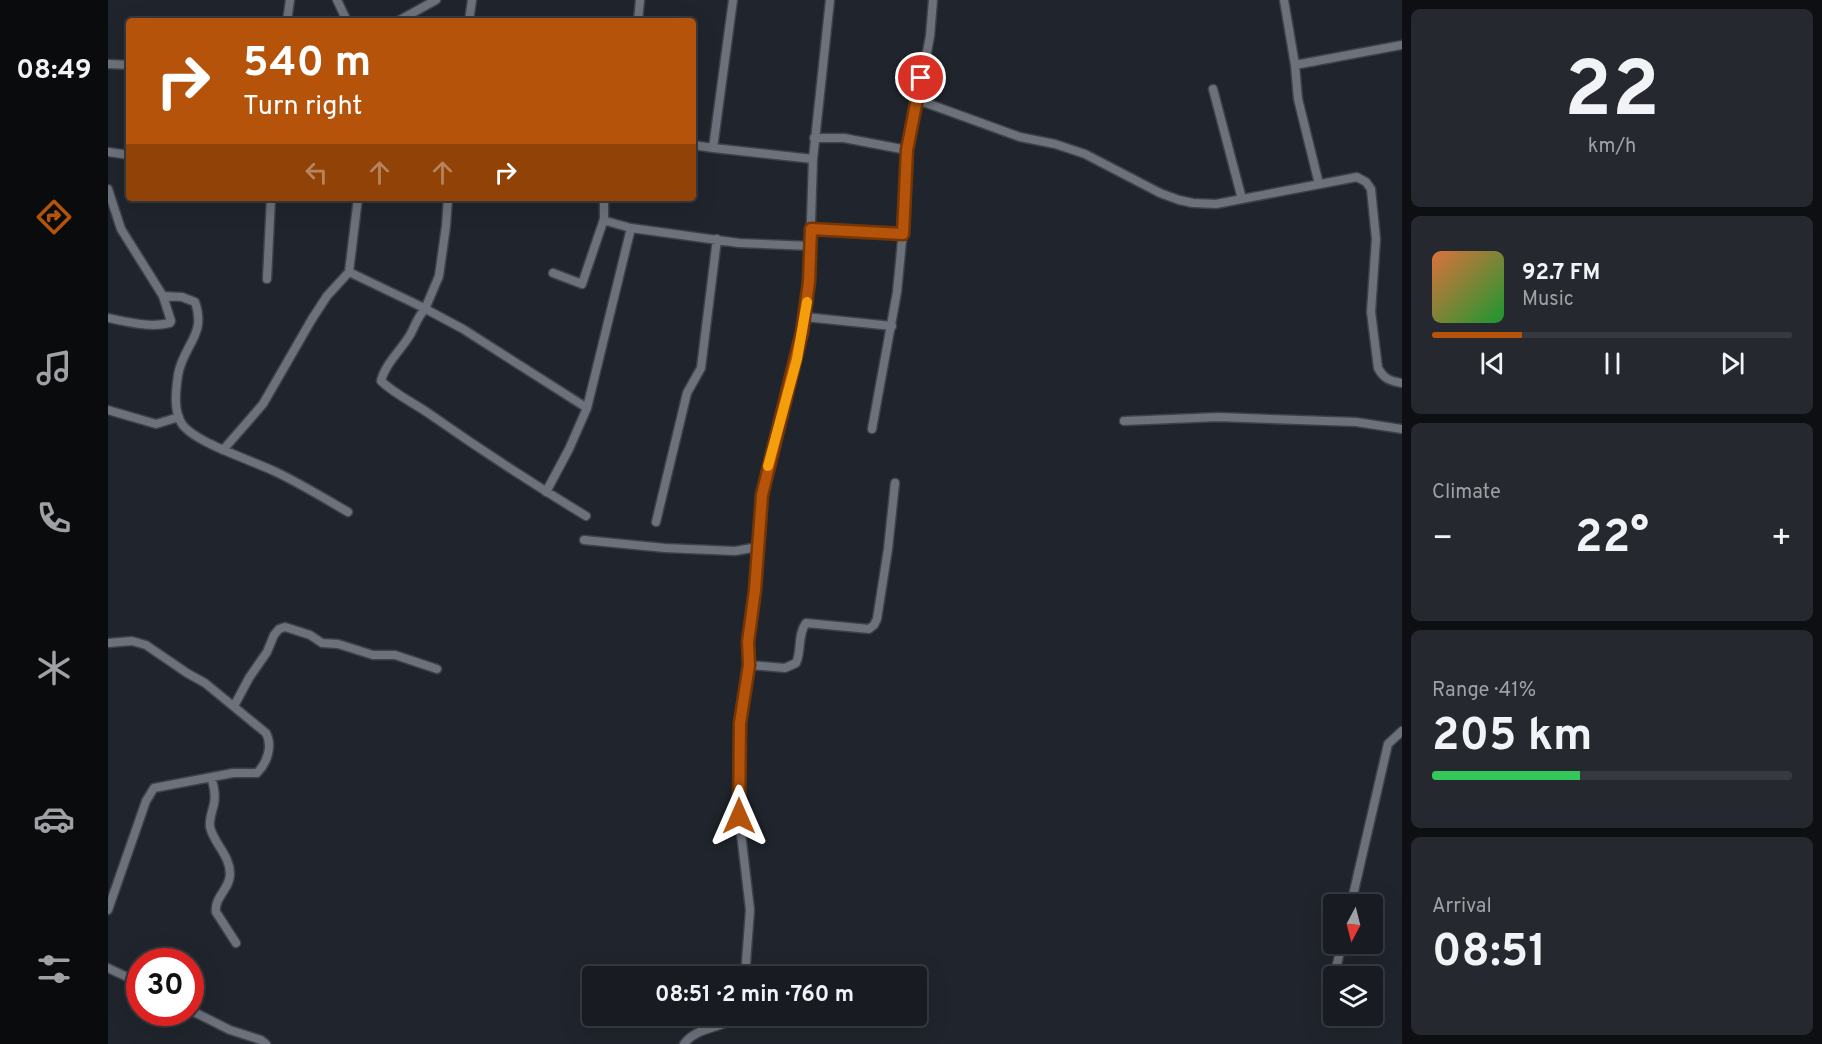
<!DOCTYPE html>
<html lang="en">
<head>
<meta charset="utf-8">
<style>
  body { margin:0; font-family:Overpass,sans-serif; background:#25282e; color:#f1f3f6; height:100vh; display:flex; flex-direction:column; font-size:22px; white-space:nowrap }
  * { box-sizing:border-box; margin:0 }
  p { font-size:20px; color:#9fa1a5 }
  .icon { flex:none; width:33px; height:33px; fill:none; stroke:currentColor; stroke-width:2; stroke-linecap:round; stroke-linejoin:round }
  .map { position:relative; flex:1; overflow:hidden }
  .side { display:flex; flex-direction:column; gap:9px; padding:9px; background:#0d0f12; width:420px }
  .side>* { flex:none }
  .top-card { position:absolute; left:18px; top:18px; width:570px; height:183px; border-radius:6px; box-shadow:0 6px 24px #0002,0 0 0 2px #36393f; background:#b45309; color:#fff; overflow:hidden }
  .needle { width:39px; rotate:187deg }
  .controls { position:absolute; left:1215px; top:894px; display:grid; gap:12px }
  .controls a { display:grid; place-items:center; width:60px; height:60px; border-radius:6px; background:#181b21; box-shadow:0 6px 24px #0002,0 0 0 2px #36393f; font-size:30px }
  .speed { position:absolute; left:18px; top:948px; display:flex; gap:12px; font-size:30px; font-weight:700; text-align:center }
  .speed>* { display:grid; place-content:center; width:78px; height:78px; border-radius:50%; background:#181b21; box-shadow:0 6px 24px #0002,0 0 0 2px #36393f; line-height:1 }
  .speed .limit { border:9px solid #d22; background:#fff; color:#111 }
  .pin { position:absolute; display:grid; place-items:center; width:51px; height:51px; color:#fff; margin:-26px; border:3px solid #fff; border-radius:50%; box-shadow:0 2px 6px #0007 }
  .me { position:absolute; width:66px; margin:-33px; rotate:0deg; stroke-linejoin:round; filter:drop-shadow(0 0 4px #0008) }
  .turn { display:flex; align-items:center; gap:21px; height:126px; padding:0 18px; font-size:27px }
  .turn .icon { width:78px; height:78px; stroke-width:2.5 }
  .turn b { display:block; font-size:42px; line-height:51px }
  .lanes { display:flex; align-items:center; height:57px; padding:0 18px; background:#0003; justify-content:center; gap:30px; direction:ltr }
  .lanes .off { opacity:.35 }
  .big { font-size:45px; font-weight:700; line-height:1.1 }
  .side .card { flex:1; display:flex; flex-direction:column; justify-content:center; gap:9px; min-width:0; padding:0 21px; border-radius:9px; background:#25282e }
  .side .dial { align-items:center; gap:0 }
  .dial b { font-size:78px; line-height:1 }
  .song { display:flex; align-items:center; gap:18px }
  .cover { width:72px; height:72px; border-radius:9px; background:linear-gradient(135deg,hsl(20 70% 55%),hsl(130 70% 35%)) }
  .played { height:6px; border-radius:3px; background:linear-gradient(90deg,#b45309 25%,#36393f 25%) }
  .keys { display:flex; justify-content:space-around; direction:ltr }
  .heat { display:flex; justify-content:space-between; align-items:center; font-size:33px; direction:ltr }
  .charge { height:9px; border-radius:4px; background:linear-gradient(90deg,#34c759 41%,#36393f 0) }
  .trip { position:absolute; left:474px; top:966px; width:345px; height:60px; border-radius:6px; background:#181b21; box-shadow:0 6px 24px #0002,0 0 0 2px #36393f; font-weight:700; line-height:60px; text-align:center }
  main { display:flex; flex:1; min-height:0 }
  .tab-bar { display:flex; flex-direction:column; width:108px; justify-content:space-around; align-items:center; background:#0a0b0d; color:#9fa1a5 }
  .tab-bar .icon { width:42px; height:42px }
  .tab-bar .on { color:#b45309 }
  .tab-bar b { font-size:27px; color:#f1f3f6 }
  .map>svg:first-child { display:block }
  .lines { fill:none; stroke-linecap:round; stroke-linejoin:round }
  .minor-casing { stroke:#3e4248; stroke-width:11 }
  .minor { stroke:#6c717b; stroke-width:8 }
  .route-casing { stroke:#753606; stroke-width:15 }
  .route { stroke:#b45309; stroke-width:10 }
  .slow { stroke:#f59e0b; stroke-width:10 }
</style>
</head>
<body>
<main>
<nav class="tab-bar">
<b>08:49</b>
<svg class="icon on" aria-label="directions" viewBox="0 0 24 24"><path d="M12 3l9 9-9 9-9-9zM9 14v-3h6M13 9l2 2-2 2"/></svg>
<svg class="icon" aria-label="music" viewBox="0 0 24 24"><path d="M9 18V5l10-2v13"/><circle cx="6" cy="18" r="3"/><circle cx="16" cy="16" r="3"/></svg>
<svg class="icon" aria-label="phone" viewBox="0 0 24 24"><path d="M5 4h4l2 5-3 2q2 4 5 5l2-3 5 2v4C11 20 4 13 5 4z"/></svg>
<svg class="icon" aria-label="climate" viewBox="0 0 24 24"><path d="M12 3v18M4 7l16 10M4 17L20 7"/></svg>
<svg class="icon" aria-label="car" viewBox="0 0 24 24"><path d="M5 17H2v-5l4-1 3-4h7l3 4 3 1v5h-3M9 17h6M6 11h13"/><circle cx="7" cy="17" r="2"/><circle cx="17" cy="17" r="2"/></svg>
<svg class="icon" aria-label="filters" viewBox="0 0 24 24"><path d="M4 7h16M4 17h16"/><circle cx="9" cy="7" r="2"/><circle cx="15" cy="17" r="2"/></svg>
</nav>
<div class="map">
<svg width="1294" height="1044" viewBox="0 0 1294 1044">
  <rect width="100%" height="100%" fill="#20242c"/>
  <g class="lines">
    <g class="minor-casing">
      <path id="minor" d="M229,0l10,21
        M625,0l-20,148 100,11
        M1176,0l11,65
        M179,21l3,-21
        M290,21l38,-21
        M361,21l3,-21
        M530,21l2,-21
        M0,64l21,1
        M1105,89l29,110
        M810,100l12,-64 3,-36
        M706,138h30l63,12
        M585,145l20,3
        M0,152l21,3
        M1211,184l-21,-85 -3,-34 107,-20
        M0,189l13,40 42,67 8,25 -1,2c-20,5 -42,-1 -62,-5
        M340,198l-2,28 -7,50 -14,33c-7,7 -10,17 -15,26 -9,15 -25,29 -29,46 15,14 33,22 50,34 50,35 102,69 155,101
        M496,198v21l2,2 25,7 108,15 72,3
        M703,229l92,5
        M241,272l9,-74
        M445,273l29,11 22,-65
        M159,279l4,-81
        M55,296l19,1 13,5c12,33 -12,43 -17,73 -2,14 -5,36 4,49 13,19 72,37 94,48 25,12 48,26 72,40
        M697,317l87,9
        M0,410l48,14 23,-7
        M1016,421l94,-4 138,5 46,7
        M764,429l25,-137 8,-82 2,-60 11,-50 102,37 35,7 30,10 75,39 19,7 14,3 23,1 141,-27 9,5 5,7 5,50 -5,73 7,56c6,11 12,13 24,15
        M115,450l40,-46 49,-85 15,-23 22,-24 71,34 43,23 124,79
        M438,492l23,-43 18,-41 44,-180
        M548,522l31,-129 14,-25 16,-129
        M476,540l81,8 70,3 23,-4
        M0,643l24,-2 14,4 41,28 18,10 61,50c7,13 1,30 -9,40h-24l-79,15 -8,13 -38,109
        M641,665l36,3 11,-5c6,-12 1,-28 10,-40l63,6 5,-4 3,-6 11,-70 7,-66
        M126,706l15,-28 18,-26 7,-17 5,-6 6,-2 25,8 12,8 16,1 35,11h22l42,14
        M103,777c3,9 5,17 3,27 -2,8 -5,15 -4,23 4,17 20,28 20,47 0,15 -16,23 -14,38l20,31
        M1243,904l37,-160 14,-13
        M0,968l32,15
        M637,976l5,-66 -11,-94 1,-93 9,-58 -1,-24 7,-51 7,-95 7,-37 28,-99 12,-77 4,-123 17,-159
        M1226,976l8,-32
        M1220,1005l6,-24
        M82,1010l40,20 31,10 5,4
        M576,1044c13,-18 38,-15 55,-28"/>
    </g>
    <use href="#minor" class="minor"/>
  </g>
  <g class="lines">
    <g class="route-casing">
      <path id="route" d="M631,816l1,-93 9,-58 -1,-23 7,-52 7,-95 40,-163 7,-50 2,-53 92,5 4,-84 14,-72"/>
    </g>
    <use href="#route" class="route"/>
    <path class="slow" d="M660,466l29,-107 10,-57"/>
  </g>
</svg>
<div class="controls">
<a><svg class="needle" viewBox="-14 -14 28 28"><path d="M0-13l5 13h-10z" fill="#e53935"/><path d="M0 13l5-13h-10z" fill="#9fa1a5"/></svg></a>
<a><svg class="icon" aria-label="layers" viewBox="0 0 24 24"><path d="M12 4l9 5-9 5-9-5zM3 14l9 5 9-5"/></svg></a>
</div>
<div class="speed"><div class="limit">30</div></div>
<div class="pin" style="left:813px;top:78px;background:#d93025"><svg class="icon" aria-label="arrive" viewBox="0 0 24 24"><path d="M6 21V4h12l-3 4 3 4H6"/></svg></div>
<svg class="me" style="left:631px;top:816px" viewBox="-20 -20 40 40"><path d="M0-17L14 15 0 8-14 15z" fill="#b45309" stroke="#fff" stroke-width="4"/></svg>
<div class="trip">08:51 · 2 min · 760 m</div>
<div class="top-card">
<div class="turn"><svg class="icon" aria-label="right" viewBox="0 0 24 24"><path d="M7 20v-9h11M14 6l5 5-5 5"/></svg><div><b>540 m</b>Turn right</div></div>
<div class="lanes"><svg class="icon off" aria-label="left" viewBox="0 0 24 24"><path d="M17 20v-9H6M10 6l-5 5 5 5"/></svg><svg class="icon off" aria-label="ahead" viewBox="0 0 24 24"><path d="M12 20V5M6 11l6-6 6 6"/></svg><svg class="icon off" aria-label="ahead" viewBox="0 0 24 24"><path d="M12 20V5M6 11l6-6 6 6"/></svg><svg class="icon" aria-label="right" viewBox="0 0 24 24"><path d="M7 20v-9h11M14 6l5 5-5 5"/></svg></div>
</div>
</div>
<section class="side">
<div class="card dial"><b>22</b><p>km/h</p></div>
<div class="card">
<div class="song"><i class="cover"></i><div><b>92.7 FM</b><p>Music</p></div></div>
<div class="played"></div>
<div class="keys"><svg class="icon" aria-label="previous" viewBox="0 0 24 24"><path d="M18 5L8 12l10 7zM5 5v14"/></svg><svg class="icon" aria-label="pause" viewBox="0 0 24 24"><path d="M8 5v14M16 5v14"/></svg><svg class="icon" aria-label="next" viewBox="0 0 24 24"><path d="M6 5l10 7-10 7zM19 5v14"/></svg></div>
</div>
<div class="card"><p>Climate</p>
<div class="heat"><a>−</a><b class="big">22°</b><a>+</a></div>
</div>
<div class="card"><p>Range · 41%</p><b class="big">205 km</b><div class="charge"></div></div>
<div class="card"><p>Arrival</p><b class="big">08:51</b></div>
</section>
</main>
</body>
</html>
